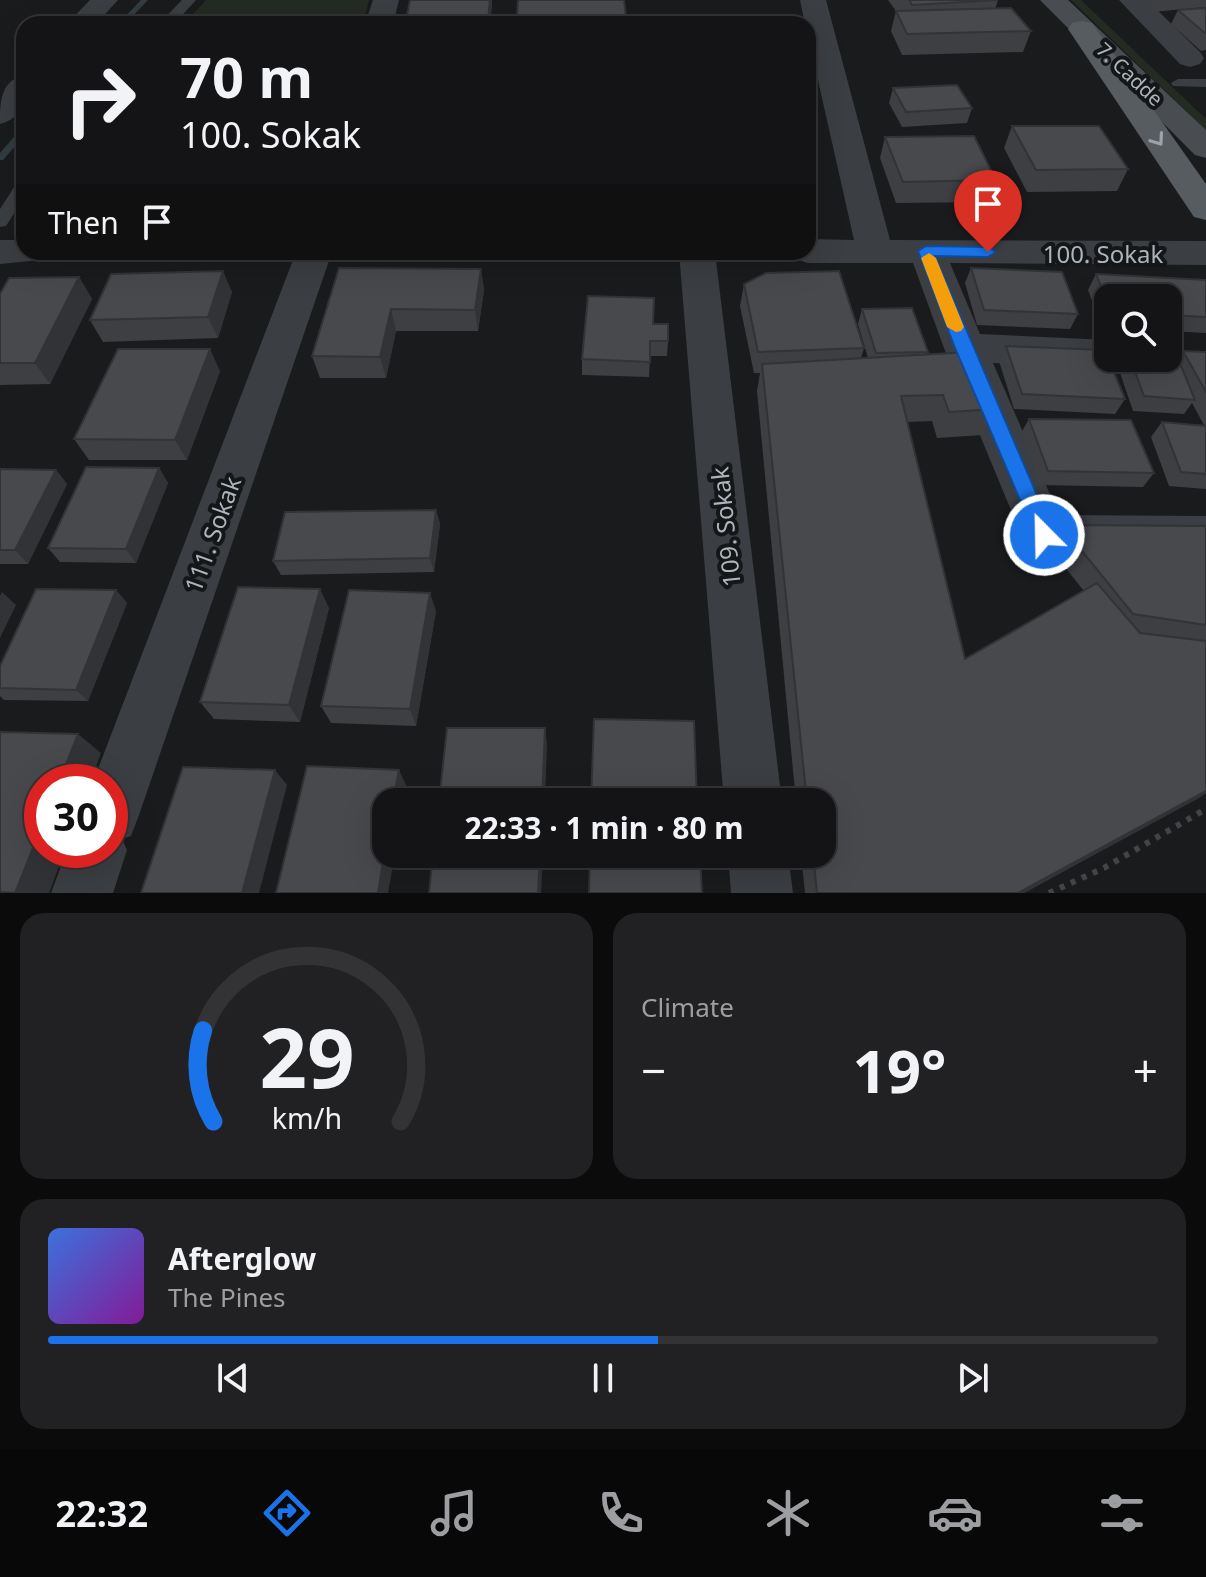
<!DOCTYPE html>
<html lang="en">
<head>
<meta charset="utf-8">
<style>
  body { margin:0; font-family:"Noto Sans",sans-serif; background:#212123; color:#f1f3f6; height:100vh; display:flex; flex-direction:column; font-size:30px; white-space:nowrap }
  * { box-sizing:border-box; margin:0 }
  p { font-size:26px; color:#9d9ea1 }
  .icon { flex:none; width:44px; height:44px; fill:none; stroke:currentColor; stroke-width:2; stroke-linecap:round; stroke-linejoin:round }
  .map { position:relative; height:893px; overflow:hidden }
  .details { display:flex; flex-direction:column; gap:20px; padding:20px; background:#0b0b0c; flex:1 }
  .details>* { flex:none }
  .top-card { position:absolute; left:16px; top:16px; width:800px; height:244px; border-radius:24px; box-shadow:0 8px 32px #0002,0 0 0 2px #333335; background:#141416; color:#f1f3f6; overflow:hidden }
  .controls { position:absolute; left:1094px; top:284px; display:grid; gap:16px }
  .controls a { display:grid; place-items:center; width:88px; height:88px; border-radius:16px; background:#141416; box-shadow:0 8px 32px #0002,0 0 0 2px #333335; font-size:40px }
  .speed { position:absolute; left:24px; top:764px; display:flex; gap:16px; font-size:40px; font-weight:700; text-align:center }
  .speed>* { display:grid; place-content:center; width:104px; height:104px; border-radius:50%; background:#141416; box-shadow:0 8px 32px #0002,0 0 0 2px #333335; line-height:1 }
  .speed .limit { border:12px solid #d22; background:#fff; color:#111 }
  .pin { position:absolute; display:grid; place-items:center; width:68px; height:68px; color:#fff; margin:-82px -34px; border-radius:50% 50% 50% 0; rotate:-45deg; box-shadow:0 0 8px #0007 }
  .pin .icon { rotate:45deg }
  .me { position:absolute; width:88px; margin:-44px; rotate:337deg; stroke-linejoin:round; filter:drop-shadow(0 0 6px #0008) }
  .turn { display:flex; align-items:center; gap:28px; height:168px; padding:0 32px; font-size:36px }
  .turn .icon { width:104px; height:104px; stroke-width:2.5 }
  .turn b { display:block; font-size:56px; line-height:68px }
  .then { display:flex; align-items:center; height:76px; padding:0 32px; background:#0003; gap:16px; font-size:30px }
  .big { font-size:60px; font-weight:700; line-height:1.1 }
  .details .widget { flex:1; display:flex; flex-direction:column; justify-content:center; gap:12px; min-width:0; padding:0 28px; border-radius:24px; background:#212123 }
  .details .dial { align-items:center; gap:0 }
  .dial svg { height:208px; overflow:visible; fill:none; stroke:#333335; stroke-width:7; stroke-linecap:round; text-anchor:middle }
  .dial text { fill:#f1f3f6; stroke:none }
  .song { display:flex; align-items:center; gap:24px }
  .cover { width:96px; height:96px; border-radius:12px; background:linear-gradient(135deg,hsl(220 70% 55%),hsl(290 70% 35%)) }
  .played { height:8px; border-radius:4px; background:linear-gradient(90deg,#1a73e8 55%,#333335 55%) }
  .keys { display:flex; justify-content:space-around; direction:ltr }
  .heat { display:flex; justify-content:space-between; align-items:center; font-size:44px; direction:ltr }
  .details .tiles { flex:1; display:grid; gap:20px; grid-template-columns:1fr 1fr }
  .widget:last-child { grid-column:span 2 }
  .trip { position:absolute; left:372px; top:788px; width:464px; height:80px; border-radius:24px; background:#141416; box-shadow:0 8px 32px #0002,0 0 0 2px #333335; font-weight:700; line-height:80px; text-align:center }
  .tab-bar { display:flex; height:128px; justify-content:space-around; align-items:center; background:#080809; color:#9d9ea1 }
  .tab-bar .icon { width:56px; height:56px }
  .tab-bar .on { color:#1a73e8 }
  .tab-bar b { font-size:36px; color:#f1f3f6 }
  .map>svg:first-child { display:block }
  .green { fill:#232b22 }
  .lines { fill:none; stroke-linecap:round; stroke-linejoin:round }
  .stream { fill:#303e41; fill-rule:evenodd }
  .path { stroke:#414549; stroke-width:6; stroke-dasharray:5 7; stroke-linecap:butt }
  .lane { fill:#3b3e42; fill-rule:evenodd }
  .street { fill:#3b3e42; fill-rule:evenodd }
  .secondary { fill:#494d52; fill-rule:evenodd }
  .primary { fill:#575c61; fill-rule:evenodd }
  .wall { fill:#3d3f42 }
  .shaded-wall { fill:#323336 }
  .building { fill:#47494d; stroke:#323336; stroke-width:2 }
  .oneway { stroke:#9ca3aa }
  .route { fill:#1a73e8; stroke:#114b97; stroke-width:2 }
  .slow { fill:#f59e0b }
  .labels { text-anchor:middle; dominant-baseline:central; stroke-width:8; stroke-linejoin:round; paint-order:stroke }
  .far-street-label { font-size:20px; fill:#adb5bc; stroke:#151618 }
  .street-label { font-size:24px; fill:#adb5bc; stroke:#151618 }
</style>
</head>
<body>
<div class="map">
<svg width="1206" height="893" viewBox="0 0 1206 893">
  <rect width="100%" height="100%" fill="#1a1b1d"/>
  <path class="green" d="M206,0h163l-6,24h-179z
    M1071,0h10l125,119v11z"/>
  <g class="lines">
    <path class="stream" d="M141,0h7l-23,24h-7z
      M21,129h3v7l-21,24h-3v-7z"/>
    <path class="path" d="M1049,893l55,-25 102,-59"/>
    <path class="lane" d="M182,0h14l-22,24h-15z
      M1178,79h28v8l-33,-1 -2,-3z
      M24,180v18l-18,28 -6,1v-18l18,-28z"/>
    <path class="street" d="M90,0h28l-22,24h-29z
      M373,0h26l-6,24h-28z
      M800,0h26l64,240 316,1v24l-256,-2 30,71 128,6v18h18l-4,6 -14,4 -115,-5 66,152 147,1v40l-162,-1 -17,-6 -83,-201 -31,-85h-105l-13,-4 -5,-7h18v-13l46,1 -46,-204v-12h-3z
      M1119,0h28l53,52 4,6 -4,6 -10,3 -10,-3z
      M24,75c0,22 1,43 -24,49 0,-21 0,-43 24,-49z
      M0,240h24v12h22l-5,8 -41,4z
      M296,252h36l-193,563 -8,21 -9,3 5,11 -14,43h-62l16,-43h43v-68h-17z
      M679,252h36l67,550h-58z
      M728,854h60l5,39h-62z"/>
    <path class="secondary" d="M1040,0h28l138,130v28l-11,-3z"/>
    <path class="primary" d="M1082,21l10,2 114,161v36l-12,-3 -126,-188 4,-6z"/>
  </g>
  <path class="wall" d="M492,0l-2,24h-84v-3z
    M888,0h110l-3,9 36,22 -8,21 -121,3 -11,-24 5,-20z
    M1139,0h67v7l-54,5z
    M1206,8v42l-5,1 -30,-27 7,-14z
    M626,17v7h-109v-5z
    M893,88l79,20 -5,15 -65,4 -13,-24z
    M1012,126l116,43 -11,22 -90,1 -23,-44z
    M885,137l111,43 -9,22 -91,1 -16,-45z
    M339,268l142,1 3,21 -6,41h-82l-10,47h-66l-8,-22z
    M971,268l107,46 -8,15 -93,-4 -12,-42z
    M1096,274l110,6v53l-38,-2v-33h-60v30l-6,-1 -14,-37z
    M79,277l13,22 -42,85 -50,1v-91z
    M744,284l120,64 -3,10h7l-10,-34 4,-15 66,43 -1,2 69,55 -13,26 -46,3 -5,-17 -25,1 58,237 119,-68 -37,-46 14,-20 145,1v267l-182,100h-219l-4,-39h21v-52h-26l-39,-411 3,-18h-6l-14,-67z
    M232,292l-14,46 -115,4 -13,-22z
    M653,324l15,17 -1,15h-17l-1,21 -67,-2v-16z
    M1006,346l119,53 -10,15 -101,-5 -15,-48z
    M1183,351l23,1v137l-37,-3 -18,-49 11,-15 42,3 -12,-22 -8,11 -51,-3 -15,-44 6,-9h54z
    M220,371l-33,89h-98l-15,-21z
    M1029,419l125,54 -11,14 -104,-2 -18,-52z
    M159,468l9,15 -32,80 -76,-1 -12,-14z
    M0,469l56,1 11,14 -39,80h-28z
    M436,510l4,14 -6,48 -153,3 -8,-14z
    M116,590l11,13 -39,98 -84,-1 -4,-4v-30z
    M329,608l-29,114 -86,-3 -14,-17z
    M436,611l-20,115 -85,-3 -10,-17z"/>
  <path class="shaded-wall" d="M490,0h2v6l-2,18h-2z
    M481,269l3,21 -6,41 -3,-21z
    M223,271l9,21 -14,46 -10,-21z
    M79,277l13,22 -42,85 -15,-21z
    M391,309l5,22 -10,47 -6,-21z
    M210,349l10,22 -33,89 -12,-20z
    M159,468l9,15 -32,80 -10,-14z
    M56,470l11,14 -39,80 -13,-14z
    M436,510l4,14 -6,48 -4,-14z
    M320,589l9,19 -29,114 -11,-17z
    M116,590l11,13 -39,98 -12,-11z
    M2,592l14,13 -16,33v-42z
    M430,593l6,18 -20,115 -6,-17z
    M545,728l2,16 -2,58h-3z
    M78,734l23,19 -11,29h-31z
    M275,770l12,15 -28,108h-17z
    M399,770l7,15 -3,17h-10z
    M1206,791v2l-7,5 -175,95h-6z
    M42,825v25h23l-16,43h-34z
    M386,844v10h9l-7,39h-10z
    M540,854h3l-2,39h-3z"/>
  <path class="building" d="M410,0h80l-2,20 -82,1z
    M518,0h106l2,17 -109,2z
    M909,0h89l-86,5z
    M1011,8l20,23 -124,3 -11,-23z
    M1206,8v26l-28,-24z
    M957,85l15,23 -66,4 -13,-24z
    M1012,126h87l29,43 -92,1z
    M974,136l22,44 -93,2 -18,-45z
    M339,268l142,1 -6,41 -84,-1 -11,48 -68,-1z
    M971,268l91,4 16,42 -94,-4z
    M223,271l-15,46 -118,3 21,-46z
    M839,271l25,77 -106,4 -14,-68 22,-11z
    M1096,274l110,6v37l-38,-2v-17h-60v6z
    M79,277l-44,86h-35v-69l9,-16z
    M588,296l66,2 -1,26h15v17h-18v21l-68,-3z
    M912,308l16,44 -52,1 -14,-44z
    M1006,346l99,4 20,49 -103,-5z
    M118,349h92l-35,91 -101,-1z
    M1183,351l23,1v40z
    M969,352l27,57 -47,3 -6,-17 -42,1 64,263 132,-76 43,50 66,8v150l-188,102h-201l-4,-39h9v-52h-15l-45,-438z
    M1168,355l9,1 18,44 -51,-4 -14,-38h38z
    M1029,419l102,1 23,53 -106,-2z
    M1162,422l44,4v48l-25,-2z
    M86,467l73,1 -33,81 -78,-1z
    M0,469l56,1 -41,80h-15z
    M436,510l-6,48 -157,3 12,-49z
    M1061,525l145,1v99l-73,-11z
    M238,587l82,2 -31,116 -89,-3z
    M36,589l80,1 -40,100 -76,-2v-22z
    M349,590l81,3 -20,116 -89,-3z
    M594,719l100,2 3,81h-106z
    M447,728h98l-3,74h-103z
    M0,732l78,2 -19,48h-17v43l-27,68 -15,-1z
    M307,766l92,4 -6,32h-7v42l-8,49h-102z
    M183,767l92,3 -33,123h-101z
    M433,854h107l-2,39h-109z
    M590,854h110l2,39h-113z"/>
  <defs><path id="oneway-chevron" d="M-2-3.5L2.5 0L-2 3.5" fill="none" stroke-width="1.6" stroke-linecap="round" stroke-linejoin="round" transform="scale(2)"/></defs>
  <use class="oneway" href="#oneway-chevron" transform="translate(1158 140) rotate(55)"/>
  <path class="route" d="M926,246l62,1 8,5 -8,5 -53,-1 119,279 -3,5 -7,3 -7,-3 -2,-5 -80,-187 -37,-97z"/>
  <path class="slow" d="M929,253l7,5 28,69 -3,4 -5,1 -9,-5 -26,-69z"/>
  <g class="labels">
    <g class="far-street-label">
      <text transform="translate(1130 74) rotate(43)">7. Cadde</text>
    </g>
    <g class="street-label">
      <text x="1103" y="253">100. Sokak</text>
      <text transform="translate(725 527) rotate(-96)">109. Sokak</text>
      <text transform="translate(212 534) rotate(-70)">111. Sokak</text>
    </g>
  </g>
</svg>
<div class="controls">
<a><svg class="icon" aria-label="search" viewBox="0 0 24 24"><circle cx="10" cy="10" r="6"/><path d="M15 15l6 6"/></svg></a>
</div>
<div class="speed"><div class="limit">30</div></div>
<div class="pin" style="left:988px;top:252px;background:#d93025"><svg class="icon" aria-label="arrive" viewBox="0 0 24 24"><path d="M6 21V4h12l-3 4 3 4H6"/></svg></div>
<svg class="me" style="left:1044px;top:535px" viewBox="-20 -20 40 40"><circle r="17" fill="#1a73e8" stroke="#fff" stroke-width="3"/><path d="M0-11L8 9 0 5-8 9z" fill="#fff"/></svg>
<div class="trip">22:33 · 1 min · 80 m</div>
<div class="top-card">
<div class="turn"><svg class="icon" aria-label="right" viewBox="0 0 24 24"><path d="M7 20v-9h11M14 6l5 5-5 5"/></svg><div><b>70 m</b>100. Sokak</div></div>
<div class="then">Then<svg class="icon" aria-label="arrive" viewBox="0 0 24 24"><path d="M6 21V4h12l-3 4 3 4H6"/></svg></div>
</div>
</div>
<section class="details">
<div class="tiles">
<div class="widget dial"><svg viewBox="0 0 100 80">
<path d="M14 69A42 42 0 1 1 86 69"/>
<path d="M14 69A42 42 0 0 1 10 34" stroke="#1a73e8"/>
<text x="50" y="56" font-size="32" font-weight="700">29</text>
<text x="50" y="72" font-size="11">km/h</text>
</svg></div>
<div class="widget"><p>Climate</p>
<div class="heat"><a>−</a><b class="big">19°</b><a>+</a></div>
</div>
<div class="widget">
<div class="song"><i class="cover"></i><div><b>Afterglow</b><p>The Pines</p></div></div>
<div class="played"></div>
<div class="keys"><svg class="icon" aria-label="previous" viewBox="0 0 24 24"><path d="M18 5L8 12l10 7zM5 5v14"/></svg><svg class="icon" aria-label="pause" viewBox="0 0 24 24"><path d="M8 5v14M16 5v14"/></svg><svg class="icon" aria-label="next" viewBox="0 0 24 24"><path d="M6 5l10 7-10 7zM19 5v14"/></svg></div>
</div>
</div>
</section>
<nav class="tab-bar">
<b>22:32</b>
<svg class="icon on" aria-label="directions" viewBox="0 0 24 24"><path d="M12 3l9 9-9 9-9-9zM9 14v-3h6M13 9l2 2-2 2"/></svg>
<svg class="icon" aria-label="music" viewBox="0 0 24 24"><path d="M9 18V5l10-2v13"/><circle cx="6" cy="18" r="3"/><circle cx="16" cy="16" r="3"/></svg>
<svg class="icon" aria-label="phone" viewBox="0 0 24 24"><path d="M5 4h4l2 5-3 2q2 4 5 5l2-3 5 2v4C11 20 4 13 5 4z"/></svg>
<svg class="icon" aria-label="climate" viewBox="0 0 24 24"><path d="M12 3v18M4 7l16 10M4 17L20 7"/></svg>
<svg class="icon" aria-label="car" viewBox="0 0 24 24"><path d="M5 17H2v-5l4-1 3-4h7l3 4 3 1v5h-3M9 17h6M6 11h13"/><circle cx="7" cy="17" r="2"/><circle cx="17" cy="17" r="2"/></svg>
<svg class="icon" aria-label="filters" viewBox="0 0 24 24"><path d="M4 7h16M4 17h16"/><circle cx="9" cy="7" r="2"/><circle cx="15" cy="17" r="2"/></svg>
</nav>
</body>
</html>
